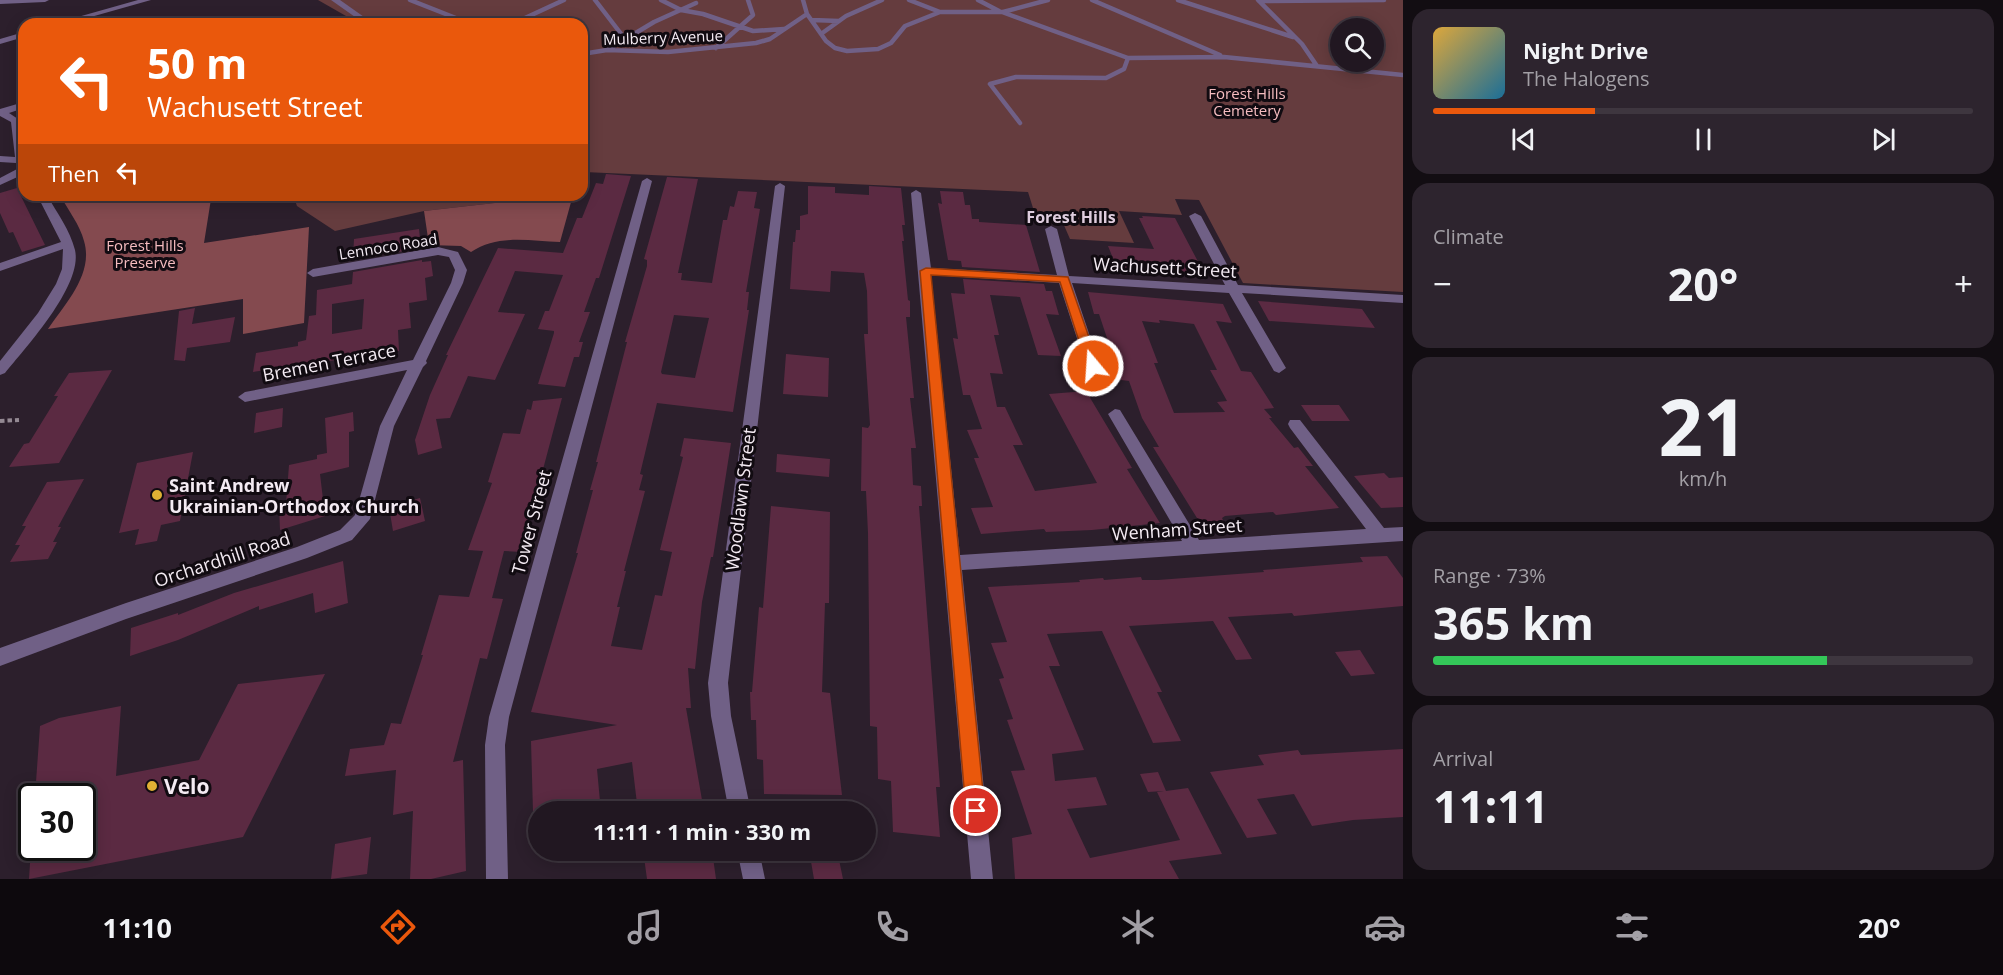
<!DOCTYPE html>
<html lang="en">
<head>
<meta charset="utf-8">
<style>
  body { margin:0; font-family:"Open Sans",sans-serif; background:#2d242e; color:#f1f3f6; height:100vh; display:flex; flex-direction:column; font-size:22px; white-space:nowrap }
  * { box-sizing:border-box; margin:0 }
  p { font-size:20px; color:#a29fa5 }
  .icon { flex:none; width:33px; height:33px; fill:none; stroke:currentColor; stroke-width:2; stroke-linecap:round; stroke-linejoin:round }
  .map { position:relative; flex:1; overflow:hidden }
  .details { display:flex; flex-direction:column; gap:9px; padding:9px; background:#120d12; width:600px }
  .details>* { flex:none }
  .top-card { position:absolute; left:18px; top:18px; width:570px; height:183px; border-radius:18px; box-shadow:0 3px 15px #0003,0 0 0 2px #3e363f; background:#ea580c; color:#fff; overflow:hidden }
  .buttons { position:absolute; left:1330px; top:18px; display:grid; gap:12px }
  .buttons a { display:grid; place-items:center; width:54px; height:54px; border-radius:50%; background:#211721; box-shadow:0 3px 15px #0003,0 0 0 2px #3e363f; font-size:30px }
  .speed { position:absolute; left:18px; top:783px; display:flex; gap:12px; font-size:30px; font-weight:700; text-align:center }
  .speed>* { display:grid; place-content:center; width:78px; height:78px; border-radius:50%; background:#211721; box-shadow:0 3px 15px #0003,0 0 0 2px #3e363f; line-height:1 }
  .speed .limit { border:3px solid #111; border-radius:9px; background:#fff; color:#111 }
  .pin { position:absolute; display:grid; place-items:center; width:51px; height:51px; color:#fff; margin:-26px; border:3px solid #fff; border-radius:50%; box-shadow:0 2px 6px #0007 }
  .me { position:absolute; width:66px; margin:-33px; rotate:342deg; stroke-linejoin:round; filter:drop-shadow(0 0 4px #0008) }
  .turn { display:flex; align-items:center; gap:21px; height:126px; padding:0 30px; font-size:27px }
  .turn .icon { width:78px; height:78px; stroke-width:2.5 }
  .turn b { display:block; font-size:42px; line-height:51px }
  .then { display:flex; align-items:center; height:57px; padding:0 30px; background:#0003; gap:12px; font-size:22px }
  .big { font-size:45px; font-weight:700; line-height:1.1 }
  .details .tile { flex:1; display:flex; flex-direction:column; justify-content:center; gap:9px; min-width:0; padding:0 21px; border-radius:18px; background:#2d242e }
  .details .dial { align-items:center; gap:0 }
  .dial b { font-size:78px; line-height:1 }
  .song { display:flex; align-items:center; gap:18px }
  .cover { width:72px; height:72px; border-radius:9px; background:linear-gradient(135deg,hsl(40 70% 55%),hsl(200 70% 35%)) }
  .played { height:6px; border-radius:3px; background:linear-gradient(90deg,#ea580c 30%,#3e363f 30%) }
  .keys { display:flex; justify-content:space-around; direction:ltr }
  .heat { display:flex; justify-content:space-between; align-items:center; font-size:33px; direction:ltr }
  .charge { height:9px; border-radius:4px; background:linear-gradient(90deg,#34c759 73%,#3e363f 0) }
  .trip { position:absolute; left:528px; top:801px; width:348px; height:60px; border-radius:30px; background:#211721; box-shadow:0 3px 15px #0003,0 0 0 2px #3e363f; font-weight:700; line-height:60px; text-align:center }
  .dock { display:flex; height:96px; justify-content:space-around; align-items:center; background:#0d090d; color:#a29fa5 }
  .dock .icon { width:42px; height:42px }
  .dock .current { color:#ea580c }
  .dock b { font-size:27px; color:#f1f3f6 }
  main { display:flex; flex:1; min-height:0 }
  .map>svg:first-child { display:block }
  .green { fill:#653c3e; fill-rule:evenodd }
  .forest { fill:#844a4f }
  .building { fill:#5b2a42; fill-rule:evenodd }
  .lines { fill:none; stroke-linecap:round; stroke-linejoin:round }
  .path { stroke:#948993; stroke-width:4; stroke-dasharray:4.5 3; stroke-linecap:butt }
  .service { stroke:#706086; stroke-width:4.5 }
  .minor { fill:#706086; fill-rule:evenodd }
  .route { fill:#ea580c; stroke:#983908; stroke-width:1.5 }
  .poi-dot { fill:#e0b034; stroke:#110b11; stroke-width:2 }
  .labels { text-anchor:middle; dominant-baseline:central; stroke-width:6; stroke-linejoin:round; paint-order:stroke }
  .far-street-label { font-size:15px; fill:#f4ebf3; stroke:#110b11 }
  .far-park-label { font-size:15px; fill:#f5bcbf; stroke:#110b11 }
  .far-neighbourhood-label { font-size:16px; font-weight:bold; fill:#dfcdde; stroke:#110b11 }
  .street-label { font-size:18px; fill:#f4ebf3; stroke:#110b11 }
  .poi-label { font-size:18px; font-weight:bold; fill:#f4ebf3; stroke:#110b11; text-anchor:start }
  .near-poi-label { font-size:21px; font-weight:bold; fill:#f4ebf3; stroke:#110b11; text-anchor:start }
</style>
</head>
<body>
<main>
<div class="map">
<svg width="1403" height="879" viewBox="0 0 1403 879">
  <rect width="100%" height="100%" fill="#2c1f2c"/>
  <path class="green" d="M318,0h1085v292l-160,-9 -44,-83 -24,-1 7,16 -63,-4 15,32 -64,-4 -7,-16 -25,1 -10,-32 -444,-20 -2,2v-150h-222zM1341,28h33v34h-33z
    M293,195h271l-140,16 -89,20 -38,-25z"/>
  <path class="forest" d="M60,195h135l-1,7 17,-3 -7,44 105,-16 -5,96 -61,11v-35l-195,30c17,-25 46,-55 36,-88 -4,-16 -16,-31 -24,-46z
    M564,195h9l-13,47c-31,-1 -62,-8 -89,10l-10,-6 -32,-1 -5,-34z"/>
  <path class="building" d="M606,174l25,2 -32,102h-3l-12,34h6l-11,30h4l-4,15h-5l-9,30 -27,-3 16,-51v-2l-16,-2 7,-18h4l14,-36 -48,-4 -17,41 27,2 -30,66 -27,-4 -18,42 -14,1 6,29 -24,7 -3,-15 15,-45 18,-40h-2l52,-107 65,5 14,-35h5l14,-35 7,1z
    M667,177l31,2 -20,94h4l-1,7 31,3 11,-63h4l3,-14 4,1 4,-16 19,1 -3,16 6,1 -14,83h3l-2,18h2l-16,102 -76,-9 -17,71 3,1 -4,15 6,1 -21,80h2l-9,36h3l-9,39 31,4 13,-55 7,1 10,-44 -12,-2 23,-93 -3,-1 4,-18 47,5 -18,114h-2l-9,45 -7,67 -7,-1 3,40h-5l16,92 -64,12 -6,-50 -35,7 4,43h-68l-2,-71 86,-16 -86,-13 47,-159h-2l17,-63h-3l8,-28h-2l31,-120h-2l22,-76v-6l-3,-1zM674,315l35,3 -14,60 -33,-4 -1,-2z
    M808,186l27,1v6l34,2v-9l32,2 4,37h-3l2,16h-2l6,59 2,1v16h-4l8,81h-4l6,50h-5l2,37 8,1 1,20h-3l21,281h-4l4,50 -47,-5 -2,-51 -13,-2 -1,-52 -7,-1 -2,-193 -2,-42h-5l1,-64 6,1 2,-3 -6,-91h4l-1,-43 -3,-18 -33,-2 -1,21 -40,-3 3,-47h2l1,-12h4v-14l8,-2z
    M17,188l28,57 -23,7 -9,-20 -4,1 -9,-20v-20z
    M940,191l23,1 2,13h5l2,14h7v3l47,3 14,47 -78,-5 -1,-6 -13,-1 -10,-57 4,1z
    M1142,216l33,2 29,55 -87,-5 -9,-22 46,3 -15,-31h4z
    M419,229l2,19 -68,12 1,-21z
    M422,260v2l9,-1 2,15 -8,2 2,22 -18,3 2,25 -13,2 1,21 -146,21 3,-19 42,-7v-4l8,-2 3,-24 7,-1 1,-25 35,-6 1,-12zM364,299l-2,30 -30,5v-30z
    M963,279l81,5 2,7h6l7,24 -13,-1 15,42 -23,-1 -18,-58 -30,-2 9,40h-5l9,39 -13,-1 7,34h8l18,38h-10l22,46 62,-8 -48,-89 37,-3 46,77 -5,1 33,54 -68,7 -46,2 -2,-3 -63,5 -10,-26 22,-1 -19,-49h5l-12,-28 15,-1 -12,-34h-7l-10,-57 5,1 -7,-46 14,1z
    M1088,292l135,12 9,19 -16,-2 25,50 10,1 23,36 -10,1 8,9h-3l25,30 4,-1 15,19h-8l34,42 -63,7 -3,-3 -48,4 -3,2 2,4 -17,1 -10,-5 -44,-71h6l-17,-29 -13,-37 -8,-1 -22,-66h-5zM1159,320l35,4 23,46h-7l17,31 -10,1 8,10 -51,1 -20,-50h4l-16,-42 18,2z
    M1258,301l104,8 13,19 -106,-7z
    M195,308l-3,16 43,-7 -5,25 -43,6 -2,13 -11,-1 5,-49z
    M786,354l43,4 -1,39 -45,-3z
    M112,370l-53,93 -50,4 15,-23 5,-1 29,-47h-4l15,-23z
    M562,398l-41,154 -17,-1 -12,47 11,1 -16,60 -7,-1 -27,104 10,-2 3,111 -35,8h-21l3,-68 -20,4 3,-45 -51,6 5,-27 34,-4 7,-22 10,1 22,-69h-2l18,-60 30,2 14,-46 -15,-1 24,-67 -4,-1 15,-49 17,1 7,-25 4,1 2,-9z
    M1301,405h38l11,16h-38z
    M283,408l-1,19 -28,6 2,-20z
    M353,412l1,19 -5,1v35l-29,7 5,42 -45,14 -1,-24 7,-2 3,-39 28,-6v-4l10,-2 -2,-35z
    M193,452l-13,69 -19,4 -4,16 -22,4 4,-16 -20,4 18,-70z
    M777,454l53,5 -1,18 -53,-5z
    M1384,473l5,5 14,-1v30l-22,1 -27,-32z
    M84,479l-26,48h3l-8,15h4l-9,17 -38,3 10,-17h-5l11,-19h-4l25,-44z
    M420,498l5,23 -32,10 -4,-24z
    M771,506l59,6 -1,91h-4l-3,89 8,1 12,102 -78,-1 -1,-34 -6,-1 -1,-39h-5l-1,-28h2l7,-85 4,1z
    M1387,556l16,22v28l-109,10 -2,-3 -64,4 24,42 -16,1 -23,-39 -84,5 33,66h-5l24,49 -28,2 -51,-112 -55,3 13,32h-11l35,84 -32,4 3,27 41,-4 11,28 -40,4 23,49 90,-18 -23,-48 7,-1 -16,1 -8,-18 18,-2 8,19 22,-3 34,66 -53,7 10,18h-164l-3,-41 20,-4 -21,-63 14,-1 -18,-50 6,-1 -14,-40 5,-1 -13,-35 16,-1 -19,-55 92,-5 -1,-2 24,-2 1,2 37,-3 1,3h16l106,-8 -1,-2 100,-8 -3,-5z
    M343,561l5,42 -33,10 -2,-20 -54,17v-4l-81,34 -48,16 1,-28 47,-15v2l56,-22z
    M1360,650l15,24 -24,2 -16,-24z
    M325,674l-82,163 -214,42 2,-31h51v-52h-47l5,-70 19,-8 62,-12 -5,70 83,-16 39,-76z
    M1403,749v68l-50,3 -41,6 -18,-32 -37,5 20,35 -30,4 -37,-66 54,-7 -6,-10 40,-5 3,5z
    M371,837l-4,37 -36,5 4,-35z
    M643,850h69l4,29h-69z
    M809,850h28l6,29h-29z"/>
  <g class="lines">
    <path class="path" d="M0,421l19,-1"/>
    <path class="service" d="M410,0l61,24
      M595,0l30,39
      M661,0l20,10 22,4 50,17 31,-2
      M803,0l4,14 19,27 9,7 12,3 31,-2 13,-6 14,-17 35,-14h62l126,46 96,-1 179,18
      M909,0l31,12
      M978,0l21,11
      M1092,0l128,55
      M1178,0l115,37
      M1258,0l44,44 15,22
      M1259,1l125,-1
      M1003,12l45,-12
      M812,20l27,1
      M512,24l52,-24
      M821,34l25,-18 36,-16
      M716,48l37,-33 -5,-15
      M609,49l45,-27 42,-19
      M582,54l25,-4 61,2 88,-9 14,-4 37,-25
      M1020,123l-30,-39 26,-7 90,1 18,-9 4,-11"/>
    <path class="minor" d="M0,0h49l-4,2 -45,2z
      M138,0h13l-85,24h-13z
      M331,0h9l34,24h-9z
      M24,32v5l-24,7v-5z
      M24,102v6l-15,5 12,8 3,53 -24,11v-7l19,-10 -3,-5 -16,-1v-6l15,1 -4,-35 -11,-6v-7z
      M647,178l5,3 -143,536 -4,28 3,134h-22l-1,-134 4,-28 153,-536z
      M780,183l5,3 -57,497 3,33 20,96h-22l-18,-96 -3,-33 67,-497z
      M916,190l5,3 10,75 126,7 -12,-46 6,-3 6,3 12,47 156,9 -36,-69 6,-3 6,3 37,69 165,10v8l-161,-10 44,75 -7,5 -5,-2 -45,-78 -157,-10 28,83 -7,5 -7,-5 -27,-83 -128,-8 29,280 222,-14 -74,-127 7,-5 5,1 79,130 167,-11 -76,-101 -2,-4 2,-4h10l84,108 19,-1v14l-441,29 31,309h-22l-60,-686z
      M37,195h10c10,18 23,35 28,55 8,35 -49,97 -70,123l-5,2v-14l38,-48 18,-29 6,-15 1,-20 -63,22v-8l61,-21z
      M438,247l20,5 9,18 -4,13 -37,78 1,2 -4,4 -29,59 -24,93 -18,21 -45,18 -181,61 -126,47v-18l126,-45 171,-56 43,-17 15,-15 25,-89 27,-56 -162,32 -7,-5 7,-5 168,-32 38,-77 4,-13 -6,-13 -11,-2 -125,22 -6,-4 6,-4z
      M737,850h22l6,29h-22z"/>
  </g>
  <path class="route" d="M926,268l142,9 31,89 -6,4 -6,-4 -27,-84 -129,-7 54,536 -3,7 -6,3 -7,-3 -3,-7 -46,-540z"/>
  <g class="poi-dot">
    <circle cx="157" cy="495" r="6"/>
    <circle cx="152" cy="786" r="6"/>
  </g>
  <g class="labels">
    <g class="far-street-label">
      <text transform="translate(663 37) rotate(-2)">Mulberry Avenue</text>
      <text transform="translate(388 246) rotate(-9)">Lennoco Road</text>
    </g>
    <g class="far-park-label">
      <text x="1247" y="93">Forest Hills<tspan x="1247" dy="17">Cemetery</tspan></text>
      <text x="145" y="245">Forest Hills<tspan x="145" dy="17">Preserve</tspan></text>
    </g>
    <g class="far-neighbourhood-label">
      <text x="1071" y="217">Forest Hills</text>
    </g>
    <g class="street-label">
      <text transform="translate(1165 267) rotate(3)">Wachusett Street</text>
      <text transform="translate(329 362) rotate(-11)">Bremen Terrace</text>
      <text transform="translate(740 499) rotate(-83)">Woodlawn Street</text>
      <text transform="translate(531 522) rotate(-75)">Tower Street</text>
      <text transform="translate(1177 529) rotate(-4)">Wenham Street</text>
      <text transform="translate(222 559) rotate(-18)">Orchardhill Road</text>
    </g>
    <g class="poi-label">
      <text x="169" y="485">Saint Andrew<tspan x="169" dy="21">Ukrainian-Orthodox Church</tspan></text>
    </g>
    <g class="near-poi-label">
      <text x="164" y="786">Velo</text>
    </g>
  </g>
</svg>
<div class="buttons">
<a><svg class="icon" aria-label="search" viewBox="0 0 24 24"><circle cx="10" cy="10" r="6"/><path d="M15 15l6 6"/></svg></a>
</div>
<div class="speed"><div class="limit">30</div></div>
<div class="pin" style="left:976px;top:811px;background:#d93025"><svg class="icon" aria-label="arrive" viewBox="0 0 24 24"><path d="M6 21V4h12l-3 4 3 4H6"/></svg></div>
<svg class="me" style="left:1093px;top:366px" viewBox="-20 -20 40 40"><circle r="17" fill="#ea580c" stroke="#fff" stroke-width="3"/><path d="M0-11L8 9 0 5-8 9z" fill="#fff"/></svg>
<div class="trip">11:11 · 1 min · 330 m</div>
<div class="top-card">
<div class="turn"><svg class="icon" aria-label="left" viewBox="0 0 24 24"><path d="M17 20v-9H6M10 6l-5 5 5 5"/></svg><div><b>50 m</b>Wachusett Street</div></div>
<div class="then">Then<svg class="icon" aria-label="left" viewBox="0 0 24 24"><path d="M17 20v-9H6M10 6l-5 5 5 5"/></svg></div>
</div>
</div>
<section class="details">
<div class="tile">
<div class="song"><i class="cover"></i><div><b>Night Drive</b><p>The Halogens</p></div></div>
<div class="played"></div>
<div class="keys"><svg class="icon" aria-label="previous" viewBox="0 0 24 24"><path d="M18 5L8 12l10 7zM5 5v14"/></svg><svg class="icon" aria-label="pause" viewBox="0 0 24 24"><path d="M8 5v14M16 5v14"/></svg><svg class="icon" aria-label="next" viewBox="0 0 24 24"><path d="M6 5l10 7-10 7zM19 5v14"/></svg></div>
</div>
<div class="tile"><p>Climate</p>
<div class="heat"><a>−</a><b class="big">20°</b><a>+</a></div>
</div>
<div class="tile dial"><b>21</b><p>km/h</p></div>
<div class="tile"><p>Range · 73%</p><b class="big">365 km</b><div class="charge"></div></div>
<div class="tile"><p>Arrival</p><b class="big">11:11</b></div>
</section>
</main>
<nav class="dock">
<b>11:10</b>
<svg class="icon current" aria-label="directions" viewBox="0 0 24 24"><path d="M12 3l9 9-9 9-9-9zM9 14v-3h6M13 9l2 2-2 2"/></svg>
<svg class="icon" aria-label="music" viewBox="0 0 24 24"><path d="M9 18V5l10-2v13"/><circle cx="6" cy="18" r="3"/><circle cx="16" cy="16" r="3"/></svg>
<svg class="icon" aria-label="phone" viewBox="0 0 24 24"><path d="M5 4h4l2 5-3 2q2 4 5 5l2-3 5 2v4C11 20 4 13 5 4z"/></svg>
<svg class="icon" aria-label="climate" viewBox="0 0 24 24"><path d="M12 3v18M4 7l16 10M4 17L20 7"/></svg>
<svg class="icon" aria-label="car" viewBox="0 0 24 24"><path d="M5 17H2v-5l4-1 3-4h7l3 4 3 1v5h-3M9 17h6M6 11h13"/><circle cx="7" cy="17" r="2"/><circle cx="17" cy="17" r="2"/></svg>
<svg class="icon" aria-label="filters" viewBox="0 0 24 24"><path d="M4 7h16M4 17h16"/><circle cx="9" cy="7" r="2"/><circle cx="15" cy="17" r="2"/></svg>
<b>20°</b>
</nav>
</body>
</html>
